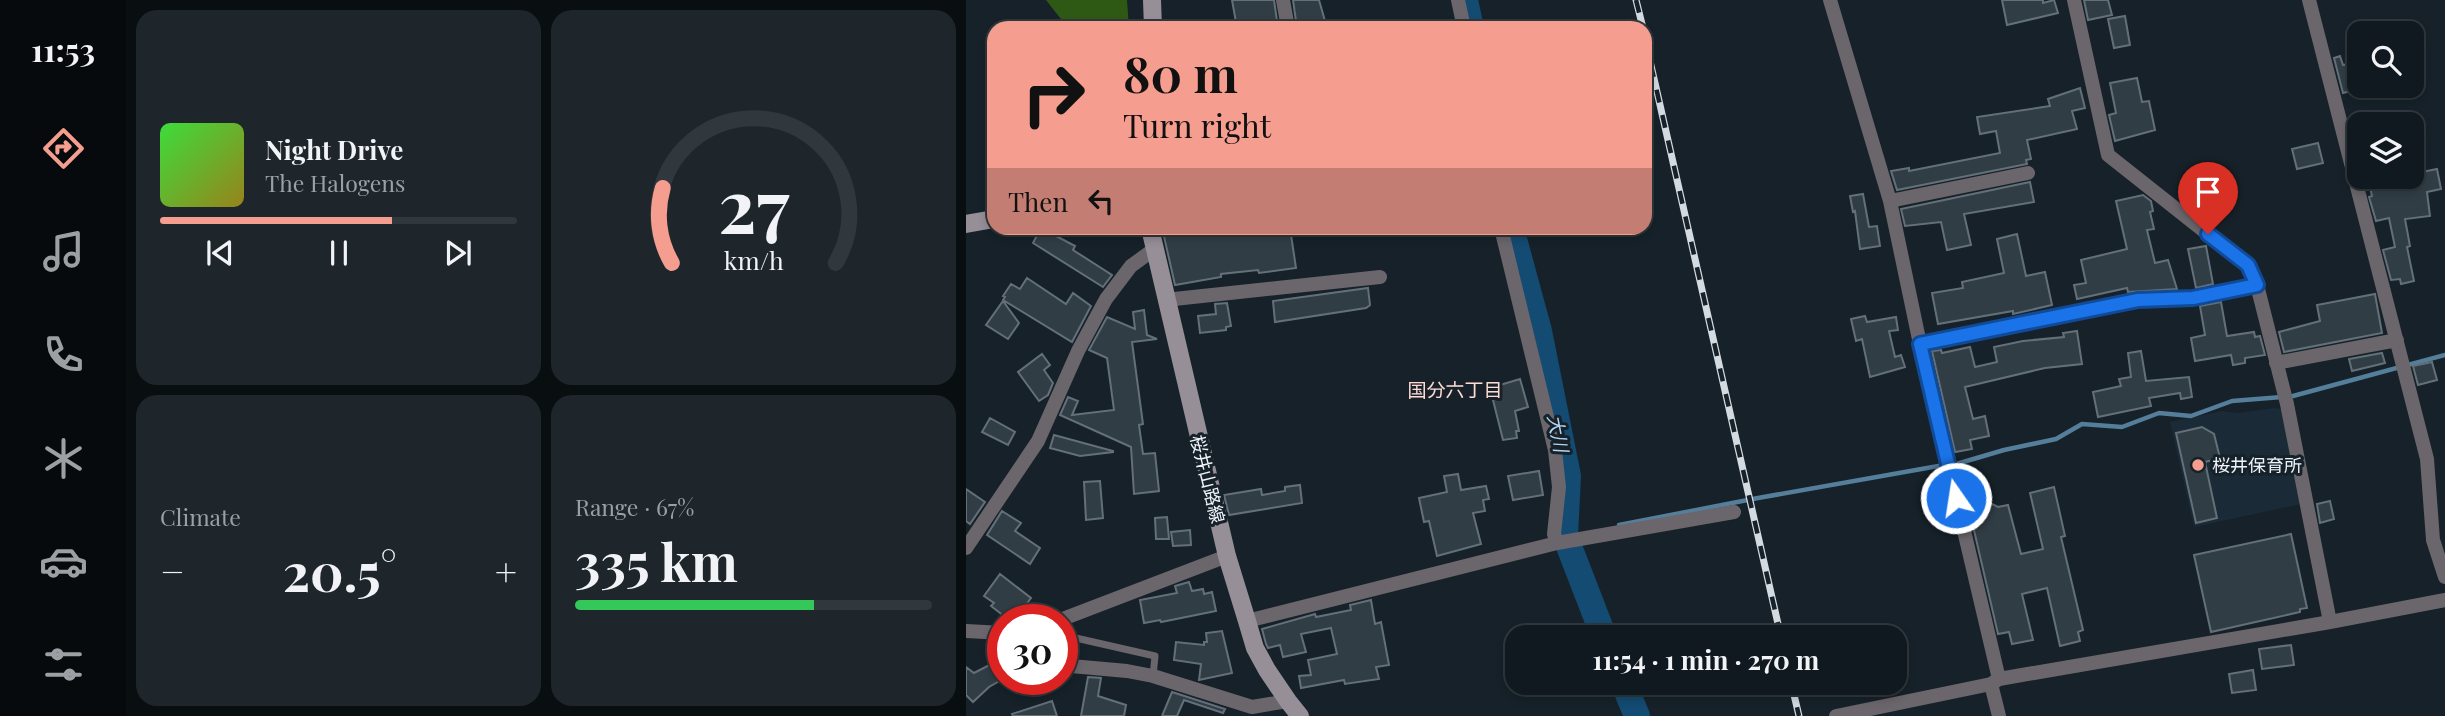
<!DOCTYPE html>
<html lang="en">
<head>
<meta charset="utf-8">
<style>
  body { margin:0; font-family:"Playfair Display","Noto Sans JP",serif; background:#1e262c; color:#f1f3f6; height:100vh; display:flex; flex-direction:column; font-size:26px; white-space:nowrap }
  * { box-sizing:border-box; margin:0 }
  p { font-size:23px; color:#9ca0a4 }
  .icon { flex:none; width:38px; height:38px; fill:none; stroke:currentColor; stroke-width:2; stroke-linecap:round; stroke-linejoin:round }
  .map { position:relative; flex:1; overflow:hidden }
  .drawer { display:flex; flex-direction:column; gap:10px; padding:10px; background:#090e11; width:840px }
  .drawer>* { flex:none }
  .hud { position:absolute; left:21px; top:21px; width:665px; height:214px; border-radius:21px; box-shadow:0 4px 10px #0003,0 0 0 2px #30383d; background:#f59d8f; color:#111; overflow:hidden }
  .controls { position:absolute; left:1381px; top:21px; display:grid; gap:14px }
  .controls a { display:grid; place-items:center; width:77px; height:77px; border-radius:14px; background:#10191f; box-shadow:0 4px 10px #0003,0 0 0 2px #30383d; font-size:35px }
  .speed { position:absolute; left:21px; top:604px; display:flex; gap:14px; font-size:35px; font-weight:700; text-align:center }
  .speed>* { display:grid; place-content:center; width:91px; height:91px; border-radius:50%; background:#10191f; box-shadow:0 4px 10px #0003,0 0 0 2px #30383d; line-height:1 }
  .speed .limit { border:10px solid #d22; background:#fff; color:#111 }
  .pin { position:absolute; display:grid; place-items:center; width:60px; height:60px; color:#fff; margin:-72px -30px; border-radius:50% 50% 50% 0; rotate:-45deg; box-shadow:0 0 7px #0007 }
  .pin .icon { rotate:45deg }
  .me { position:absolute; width:77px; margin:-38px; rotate:347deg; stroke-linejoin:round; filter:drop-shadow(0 0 5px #0008) }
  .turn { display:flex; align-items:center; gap:24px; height:147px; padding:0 21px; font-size:32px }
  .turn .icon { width:91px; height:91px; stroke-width:2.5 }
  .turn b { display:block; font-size:49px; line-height:60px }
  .then { display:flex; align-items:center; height:66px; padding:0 21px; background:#0003; gap:14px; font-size:26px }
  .big { font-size:52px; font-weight:700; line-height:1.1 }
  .drawer .card { flex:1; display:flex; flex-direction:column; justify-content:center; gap:10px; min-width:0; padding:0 24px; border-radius:21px; background:#1e262c }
  .drawer .dial { align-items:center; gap:0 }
  .dial svg { height:182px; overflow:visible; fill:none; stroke:#30383d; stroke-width:7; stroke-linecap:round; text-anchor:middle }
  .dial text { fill:#f1f3f6; stroke:none }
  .song { display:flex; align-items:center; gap:21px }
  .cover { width:84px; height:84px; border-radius:10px; background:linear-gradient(135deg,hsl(120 70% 55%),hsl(50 70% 35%)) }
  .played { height:7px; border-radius:4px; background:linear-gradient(90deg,#f59d8f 65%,#30383d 65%) }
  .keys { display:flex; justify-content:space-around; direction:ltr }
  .heat { display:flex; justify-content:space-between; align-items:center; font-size:38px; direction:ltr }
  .charge { height:10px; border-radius:5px; background:linear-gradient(90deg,#34c759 67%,#30383d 0) }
  .drawer .tiles { flex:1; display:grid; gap:10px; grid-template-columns:repeat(2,1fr) }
  .trip { position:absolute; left:539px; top:625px; width:402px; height:70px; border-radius:21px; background:#10191f; box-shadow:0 4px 10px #0003,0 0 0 2px #30383d; font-weight:700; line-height:70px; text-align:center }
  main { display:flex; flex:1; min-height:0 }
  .tab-bar { display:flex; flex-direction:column; width:126px; justify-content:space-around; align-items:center; background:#060a0c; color:#9ca0a4 }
  .tab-bar .icon { width:49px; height:49px }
  .tab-bar .selected { color:#f59d8f }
  .tab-bar b { font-size:32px; color:#f1f3f6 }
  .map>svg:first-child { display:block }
  .built { fill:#1a2b37 }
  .forest { fill:#2e5915 }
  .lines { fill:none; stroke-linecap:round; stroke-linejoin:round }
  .stream { stroke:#557e9b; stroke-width:4.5 }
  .river { stroke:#144b72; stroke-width:26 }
  .building { fill:#313d45; stroke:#637079; stroke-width:2 }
  .lane { stroke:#6b666b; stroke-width:7 }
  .street { stroke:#6b666b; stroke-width:14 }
  .secondary { stroke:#968f97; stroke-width:18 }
  .rail-casing { stroke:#d3dbe1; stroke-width:7 }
  .rail { stroke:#162129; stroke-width:4.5; stroke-dasharray:13; stroke-linecap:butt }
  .route-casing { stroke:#114b97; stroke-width:18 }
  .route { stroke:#1a73e8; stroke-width:12 }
  .poi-dot { fill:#f59d8f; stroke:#162129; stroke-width:2.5 }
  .labels { text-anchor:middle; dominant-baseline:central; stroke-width:6; stroke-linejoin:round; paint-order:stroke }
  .poi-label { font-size:18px; fill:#edf4fa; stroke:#162129; text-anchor:start }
  .street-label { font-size:18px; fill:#edf4fa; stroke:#162129 }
  .neighbourhood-label { font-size:19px; fill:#fedbd5; stroke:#162129 }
  .water-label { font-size:19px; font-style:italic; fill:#b1d4f1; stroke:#162129 }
</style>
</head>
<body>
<main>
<nav class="tab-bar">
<b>11:53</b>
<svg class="icon selected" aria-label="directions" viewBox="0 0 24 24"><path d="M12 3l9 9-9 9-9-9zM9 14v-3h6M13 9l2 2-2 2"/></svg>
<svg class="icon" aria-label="music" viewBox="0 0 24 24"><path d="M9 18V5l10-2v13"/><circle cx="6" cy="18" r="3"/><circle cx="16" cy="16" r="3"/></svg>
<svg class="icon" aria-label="phone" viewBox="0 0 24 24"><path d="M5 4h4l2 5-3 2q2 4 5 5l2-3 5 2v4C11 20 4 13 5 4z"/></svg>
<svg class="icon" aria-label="climate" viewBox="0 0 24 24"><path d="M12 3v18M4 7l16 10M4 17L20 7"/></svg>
<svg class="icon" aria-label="car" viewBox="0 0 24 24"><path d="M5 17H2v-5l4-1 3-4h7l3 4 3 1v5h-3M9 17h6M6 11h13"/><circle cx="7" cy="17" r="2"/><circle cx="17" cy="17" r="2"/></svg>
<svg class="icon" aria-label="filters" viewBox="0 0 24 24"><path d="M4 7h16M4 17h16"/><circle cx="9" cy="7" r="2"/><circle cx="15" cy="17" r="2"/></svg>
</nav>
<section class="drawer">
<div class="tiles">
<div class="card">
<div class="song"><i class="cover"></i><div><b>Night Drive</b><p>The Halogens</p></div></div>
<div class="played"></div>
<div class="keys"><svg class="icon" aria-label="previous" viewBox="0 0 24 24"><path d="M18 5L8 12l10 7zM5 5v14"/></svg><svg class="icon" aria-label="pause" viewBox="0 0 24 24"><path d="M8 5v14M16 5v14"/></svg><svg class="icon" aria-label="next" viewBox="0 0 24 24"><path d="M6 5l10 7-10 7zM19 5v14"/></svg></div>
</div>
<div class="card dial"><svg viewBox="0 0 100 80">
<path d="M14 69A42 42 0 1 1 86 69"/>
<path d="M14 69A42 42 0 0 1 10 36" stroke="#f59d8f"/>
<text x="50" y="56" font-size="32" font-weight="700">27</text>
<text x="50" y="72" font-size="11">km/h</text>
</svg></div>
<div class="card"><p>Climate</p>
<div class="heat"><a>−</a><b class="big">20.5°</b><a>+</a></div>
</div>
<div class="card"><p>Range · 67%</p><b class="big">335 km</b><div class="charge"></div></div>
</div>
</section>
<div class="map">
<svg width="1479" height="716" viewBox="0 0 1479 716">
  <rect width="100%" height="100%" fill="#162129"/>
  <path class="built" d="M1308,408l8,1 19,95 -107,23 -24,-105 52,-11 16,2z"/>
  <path class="forest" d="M80,0h81l2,28h-61z"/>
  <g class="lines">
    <path class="stream" d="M987,465l51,-15 52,-11 26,-15 40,3 37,-14 32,3 41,-15 61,-5 152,-41
      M653,525l139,-27 186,-33"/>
    <path class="river" d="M499,0l6,28
      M545,228l28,103 29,145 -3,60 39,101
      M657,682l14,34"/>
  </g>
  <path class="building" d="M266,0h42l4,28h-41z
    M327,0h26l8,28h-30z
    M1036,0h41v3l11,-3 4,13 -51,12z
    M1118,0h24l4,15 -24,5z
    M1159,16l5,29 -16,3 -6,-29z
    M1374,56l3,9 16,-3v27l-16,4 -9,-35z
    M1171,78l5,24 7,-1 6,29 -40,11 -6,-26 7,-2 -6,-30z
    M1114,88l5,20 -13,3 5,18 -50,11 4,19 -5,1 1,4 -130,26 -6,-19 18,-3v3l91,-18 -4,-22 -16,3 -3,-17 73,-11 -2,-7z
    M1352,143l5,20 -26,6 -5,-20z
    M1471,169l4,20 -14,3 3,24 -25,3 5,27 -3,1 7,34 -13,3 -1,-5 -9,1 -8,-30 12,-3 -6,-29 -13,3 -7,-24 3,-1 -3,-14 43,-5v-3z
    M1064,182l4,20 -70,12 7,31 -24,5 -6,-28 -36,4 -4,-17z
    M897,194l6,33 8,-1 3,20 -20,3 -5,-38 -2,1 -3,-16z
    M1177,195l8,6 2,10 -3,1 4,17 -7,1 8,33 13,-3 9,29 -49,3 -1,-4 -50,11 -3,-14 12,-2 -5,-23 46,-11 -11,-48z
    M75,228l34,18 -2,4 39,25 -9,12 -70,-44z
    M221,228h103l6,40 -37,5 -1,-3 -37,4v3l-46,8 -12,-53z
    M1051,234l9,42 19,-4 7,33 -39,9v-3l-75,13 -6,-31 31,-5 -1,-6 42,-9 -7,-34z
    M1240,246l7,38 -17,4 -8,-39z
    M61,278l39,26 7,-11 18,13 -19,36 -69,-42 2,-3 -2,-1 8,-12 9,5z
    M402,288l2,17 -4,3 -91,14 -2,-21z
    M1409,294l7,39 -98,19 -5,-20 41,-11 -3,-16z
    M37,301l16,22 -11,16 -22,-14z
    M1255,302l6,34 27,-4 1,5 5,-1 5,19 -20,3v5l-12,2 -2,-10 -36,6 -4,-23 14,-3 -5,-29z
    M261,303l4,23 -5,1v3l-26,3 -2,-17 18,-2 -1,-10z
    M178,310l3,25 10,4 -25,3 11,82 -4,1 4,29 12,-1 4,38 -25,3 -3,-47 -71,-32 8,-18 10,4 -6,14 42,-5 -7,-52 -18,-8 18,-33 28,12 -2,-17z
    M899,316l2,6 29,-5 2,13 -9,1 6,26 6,-2 4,12 -35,10 -8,-38 -6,2 -5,-22z
    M1111,331l5,33 -37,4 -80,19 8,32 12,-3 4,20 -19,4 2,9 -17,3 -23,-101 9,-1 1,3 28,-6 5,20 22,-5 -3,-15 29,-6 41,-4 -1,-4z
    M1175,351l5,30 43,-4 3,20 -11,2 -1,-6 -31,5 2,8 -53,11 -5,-25 28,-6 -2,-7 12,-2 -3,-24z
    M1416,353l3,10 -33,8 -3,-12z
    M76,354l8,11 -6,5 9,13 -5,12 -9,6 -21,-29z
    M1466,362l5,18 -19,5 -5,-19z
    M554,379l8,28 -13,4 4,20h-3l1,7 -14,2 -13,-52z
    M24,418l25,14 -7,13 -26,-13z
    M1236,427l12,7 6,24 -15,4 12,56 -21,5 -20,-90z
    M88,435l59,16v1l-33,4 -30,-8z
    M573,471l4,24 -30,5 -5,-24z
    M492,474l3,16 25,-4 3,13 -6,1 2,11 -12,2 8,31 -44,12 -8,-35 -5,1 -5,-24 28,-6 -3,-16z
    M134,481l3,37 -17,2 -2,-38z
    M1009,484l3,13 20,10 10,-2 13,49 22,-5 -13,-56 24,-6 11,49 -4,1 22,93 -5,2 2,9 -20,5 -13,-58 -25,6 11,46 -21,4 -3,-12 -11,2 -34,-147z
    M334,485l2,18 -73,12 -5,-20 37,-6 1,6 23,-4v-4z
    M0,489l19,13 -15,22 -4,-3z
    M1364,501l4,18 -14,4 -3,-19z
    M36,511l19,12 -6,8 25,17 -10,16 -43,-29z
    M201,517l2,22h-13l-1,-21z
    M224,530l1,15 -18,1 -2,-14z
    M1325,534l16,74 -7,1v3l-89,20 -17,-77z
    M34,574l31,24 -9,12 -4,-3 -9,13 -18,-14 3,-3 -10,-7z
    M223,582l3,9 11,-2 1,5 8,-2 4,19 -55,11 -1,-2 -16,3 -4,-23 37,-7 -2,-7z
    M405,600l4,24 6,-2 8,43 -13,2 3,12 -34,5 -1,-4 -43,8 -2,-12 12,-1 -3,-15 29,-6 -6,-26 -30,6 5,18 -23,5 -3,-12 -12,3 -2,-4 -4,-15 53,-15 1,3 35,-7 -1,-5z
    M256,631l10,42 -33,7 2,-16 -27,-4 2,-18 28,3v-3h3l-1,-9z
    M1325,645l3,20 -32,4 -3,-20z
    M37,658v21l-14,8 -16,15 -7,-7v-28l8,6z
    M1287,670l3,20 -24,3 -3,-19z
    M122,677l13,1 -3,18 28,9 -2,11h-43z
    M206,692l53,17 -2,4 -39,-13 -7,16h-15z
    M86,701l5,15h-44l-1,-2z"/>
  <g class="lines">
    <path class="lane" d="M96,631l5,5 88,20 -2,20"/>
    <path class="street" d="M317,0l5,28
      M492,0l6,28
      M864,0l60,201 30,143 79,335
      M1108,0l34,155 139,110 10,20 30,119 43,218
      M1343,0l118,459 6,81 12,37
      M924,201l138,-28
      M535,228l54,222 4,37 -5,47 3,9
      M199,300l215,-23
      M954,344l218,-44 55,-2 64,-13
      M1310,363l121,-23
      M0,548l72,-107 40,-90 28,-52 25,-33 22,-16
      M94,620l167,-64
      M281,621l310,-78 177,-31
      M0,631l37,2
      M96,645l9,21 56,5 26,5 99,31 36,-6
      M1025,684l8,32
      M870,716l155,-32 8,-5 331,-57 115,-22"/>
    <path class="secondary" d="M186,0l1,28
      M0,224l28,-5
      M184,228l77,328 20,65 8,27 12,22 21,31 12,15"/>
    <g class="rail-casing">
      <path id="rail" d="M670,0l7,28
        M679,39l136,598
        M825,682l8,34"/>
    </g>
    <use href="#rail" class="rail"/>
  </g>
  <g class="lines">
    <g class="route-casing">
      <path id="route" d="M990,498l-36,-154 218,-44 55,-2 64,-13 -9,-20 -40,-31"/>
    </g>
    <use href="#route" class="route"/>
  </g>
  <circle class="poi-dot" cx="1232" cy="465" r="7"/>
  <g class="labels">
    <g class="poi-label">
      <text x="1246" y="465">桜井保育所</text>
    </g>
    <g class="street-label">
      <text transform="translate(242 479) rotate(76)">桜井山路線</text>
    </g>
    <g class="neighbourhood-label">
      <text x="489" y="389">国分六丁目</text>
    </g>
    <g class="water-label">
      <text transform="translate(593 433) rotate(79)">大川</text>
    </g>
  </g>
</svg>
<div class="controls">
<a><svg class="icon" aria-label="search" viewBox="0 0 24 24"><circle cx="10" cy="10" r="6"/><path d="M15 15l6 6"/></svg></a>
<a><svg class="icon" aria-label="layers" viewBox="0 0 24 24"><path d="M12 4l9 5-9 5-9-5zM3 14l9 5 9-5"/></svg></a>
</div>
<div class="speed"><div class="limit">30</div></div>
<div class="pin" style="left:1242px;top:234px;background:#d93025"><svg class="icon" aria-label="arrive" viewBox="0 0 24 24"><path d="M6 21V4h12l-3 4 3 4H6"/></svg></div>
<svg class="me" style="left:990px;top:498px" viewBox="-20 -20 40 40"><circle r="17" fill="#1a73e8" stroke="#fff" stroke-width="3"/><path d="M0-11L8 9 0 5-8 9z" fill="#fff"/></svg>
<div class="trip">11:54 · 1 min · 270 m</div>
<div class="hud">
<div class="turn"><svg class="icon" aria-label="right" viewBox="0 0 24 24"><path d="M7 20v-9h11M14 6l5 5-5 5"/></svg><div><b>80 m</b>Turn right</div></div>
<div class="then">Then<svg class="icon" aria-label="left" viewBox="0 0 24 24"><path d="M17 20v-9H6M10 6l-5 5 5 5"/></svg></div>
</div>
</div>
</main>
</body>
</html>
